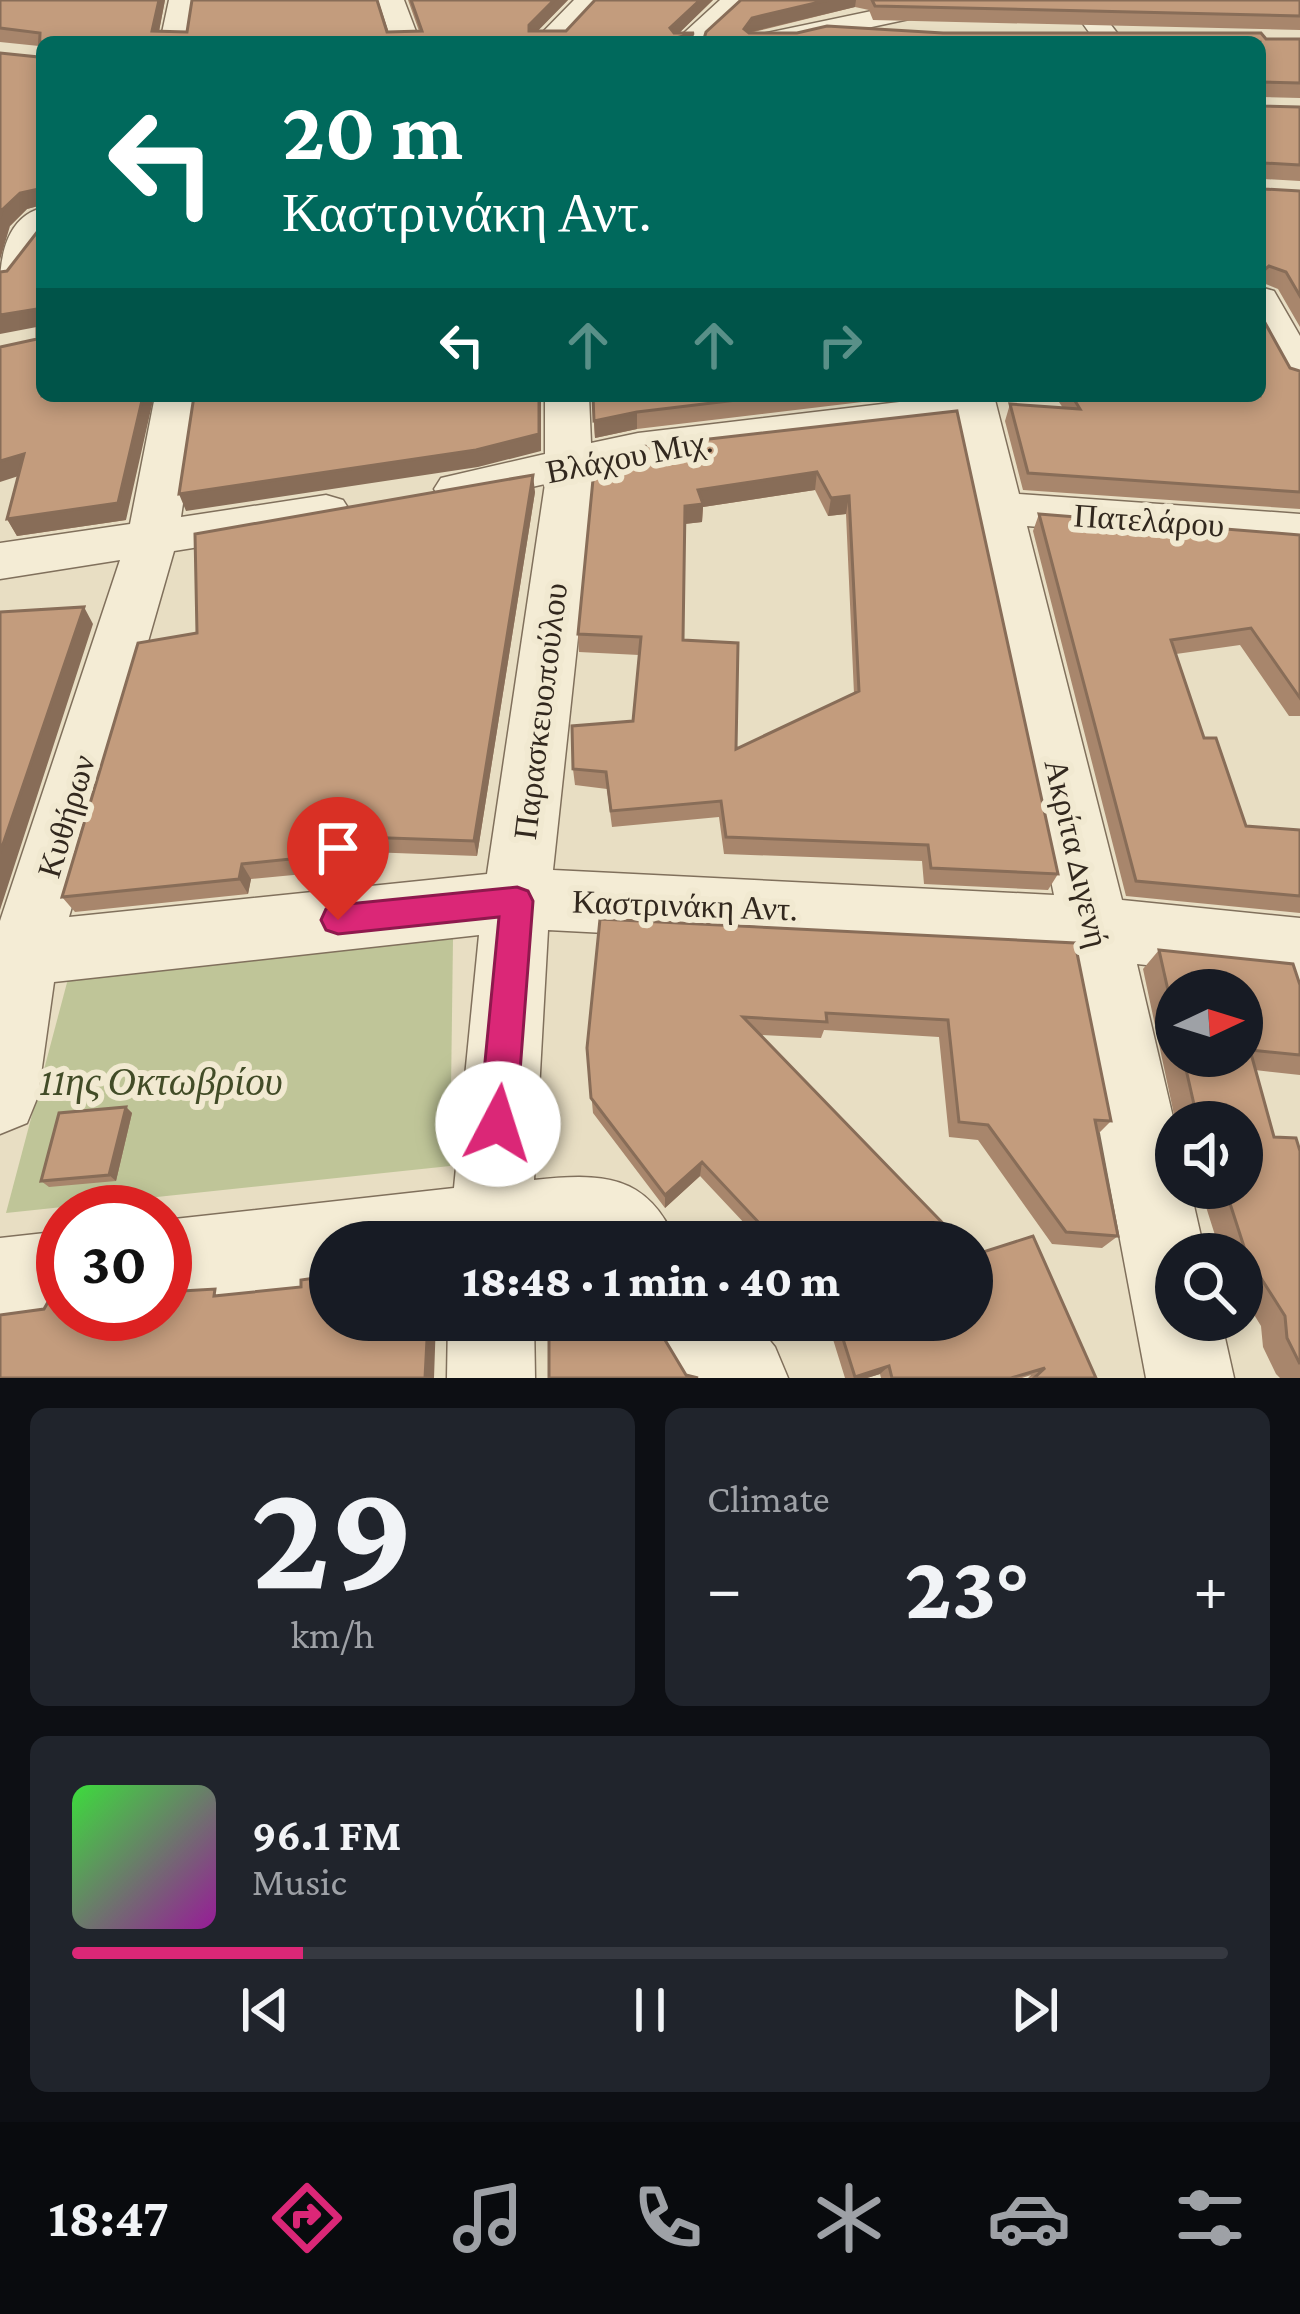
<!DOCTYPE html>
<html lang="en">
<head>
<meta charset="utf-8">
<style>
  body { margin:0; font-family:"Crimson Pro",serif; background:#20242c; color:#f1f3f6; height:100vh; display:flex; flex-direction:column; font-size:45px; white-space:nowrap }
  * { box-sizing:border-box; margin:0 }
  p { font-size:39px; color:#9ea1a6 }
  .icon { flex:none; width:66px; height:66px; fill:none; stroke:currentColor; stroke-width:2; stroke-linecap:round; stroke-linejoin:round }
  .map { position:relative; height:1378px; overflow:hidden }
  .side { display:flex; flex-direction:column; gap:30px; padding:30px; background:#0d0f14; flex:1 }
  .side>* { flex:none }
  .hud { position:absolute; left:36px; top:36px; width:1230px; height:366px; border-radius:18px; box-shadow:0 6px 18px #0003; background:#00695c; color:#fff; overflow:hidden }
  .needle { width:78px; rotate:86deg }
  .controls { position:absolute; left:1155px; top:969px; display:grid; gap:24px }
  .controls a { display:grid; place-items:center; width:108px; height:108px; border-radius:50%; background:#171b24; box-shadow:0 6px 18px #0003; font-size:60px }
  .speed { position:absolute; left:36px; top:1185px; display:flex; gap:24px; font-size:60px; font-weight:700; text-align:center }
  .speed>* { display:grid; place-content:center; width:156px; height:156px; border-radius:50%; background:#171b24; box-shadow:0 6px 18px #0003; line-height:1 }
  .speed .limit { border:18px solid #d22; background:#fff; color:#111 }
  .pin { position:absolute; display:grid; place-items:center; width:102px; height:102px; color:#fff; margin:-123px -51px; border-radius:50% 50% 50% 0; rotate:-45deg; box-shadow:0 0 12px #0007 }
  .pin .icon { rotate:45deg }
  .me { position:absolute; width:132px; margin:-66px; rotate:5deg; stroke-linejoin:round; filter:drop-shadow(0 0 9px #0008) }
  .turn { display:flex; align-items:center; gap:42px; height:252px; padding:0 48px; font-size:54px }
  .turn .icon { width:156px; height:156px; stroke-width:2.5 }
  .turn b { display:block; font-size:84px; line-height:102px }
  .lanes { display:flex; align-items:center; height:114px; padding:0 48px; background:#0003; justify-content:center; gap:60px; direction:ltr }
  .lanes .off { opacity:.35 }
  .big { font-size:90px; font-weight:800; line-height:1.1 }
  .side .widget { flex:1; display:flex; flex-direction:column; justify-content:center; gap:18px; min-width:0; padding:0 42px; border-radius:18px; background:#20242c }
  .side .dial { align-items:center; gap:0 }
  .dial b { font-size:156px; line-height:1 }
  .song { display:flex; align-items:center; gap:36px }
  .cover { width:144px; height:144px; border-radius:18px; background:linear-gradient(135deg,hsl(120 70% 55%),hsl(300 70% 35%)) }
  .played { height:12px; border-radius:6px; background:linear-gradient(90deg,#db2777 20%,#363941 20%) }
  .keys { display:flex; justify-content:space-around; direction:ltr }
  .heat { display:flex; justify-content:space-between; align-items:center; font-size:66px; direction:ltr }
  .side .tiles { flex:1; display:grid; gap:30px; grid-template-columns:1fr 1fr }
  .widget:last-child { grid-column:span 2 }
  .trip { position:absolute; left:309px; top:1221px; width:684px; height:120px; border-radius:60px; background:#171b24; box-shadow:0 6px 18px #0003; font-weight:800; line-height:120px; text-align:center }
  .menu { display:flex; height:192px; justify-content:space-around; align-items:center; background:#090b0e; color:#9ea1a6 }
  .menu .icon { width:84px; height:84px }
  .menu .current { color:#db2777 }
  .menu b { font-size:54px; color:#f1f3f6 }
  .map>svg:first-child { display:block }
  .green { fill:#bfc598 }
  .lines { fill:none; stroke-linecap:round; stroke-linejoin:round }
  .street-casing { stroke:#80705c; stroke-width:3 }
  .street { fill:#f4ecd5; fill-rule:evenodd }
  .wall { fill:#a8866c; fill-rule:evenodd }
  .shaded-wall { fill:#886d58 }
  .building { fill:#c39c7d; stroke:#886d58; stroke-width:3; fill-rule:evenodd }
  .route { fill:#db2777; stroke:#8e194d; stroke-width:3 }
  .labels { text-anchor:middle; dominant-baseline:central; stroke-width:12; stroke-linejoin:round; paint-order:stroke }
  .street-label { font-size:33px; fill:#32281e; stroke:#f1e9d1 }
  .near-park-label { font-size:39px; font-style:italic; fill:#424c27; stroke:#f1e9d1 }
</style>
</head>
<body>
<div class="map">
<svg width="1300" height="1378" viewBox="0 0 1300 1378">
  <rect width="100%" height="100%" fill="#e8dec3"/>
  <path class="green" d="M453,939l-3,227 -444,47 63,-238z"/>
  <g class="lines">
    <g class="street-casing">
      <path id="street" d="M169,0h26l-7,42h-28z
        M378,0h26l16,42h-28z
        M574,0h28l-39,42h-30z
        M720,0h28l-44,42h-30z
        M924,0h50l-13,8 -160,34h-53l14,-8z
        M1066,0h26l32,42h-28z
        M42,208v36l-28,39 -14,3c0,-30 7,-69 42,-78z
        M1260,287l14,4 26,45v51l-15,-4 -25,-45z
        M155,396h44l-18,121 145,-22 17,5 7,11 -7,11 -17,5 -152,24 -105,366 418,-43 58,-390 -87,20 -17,-4 -7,-11 7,-11 104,-24v-58h44l2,47 47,-10 312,-37h44l25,98 281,20v34l-273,-22 95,374 178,18v64l-163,-18 39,166v58h14l15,66h-29v66h45l13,58h-88l-79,-421 -519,-27 -14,250c66,-7 114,-7 142,62h-346v42l-165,18v-82l289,-32 25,-253 -425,47 -16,114 -11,27 -27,11v-213l120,-361 -120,19v-36l130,-19zM956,424l98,471 -501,-25 40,-372 -1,-26 46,-11z
        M63,1231l2,83 -65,8v-84z
        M448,1320h86l1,58h-88z
        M655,1320h98l22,27 13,31h-99l-21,-28z"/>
    </g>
    <use href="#street" class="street"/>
  </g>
  <path class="wall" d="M0,0h165l-6,31 228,1 32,-1 -11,-31h160l-31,31h29l147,-31 -34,33 -637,9 84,478 -109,16 -10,-17 11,-43 19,-137v-12l-30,-56 31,-40v-25l-11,3 -17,17 29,-169v-11l-39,-4z
    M741,0h559v30l-427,-10 -4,-10 -14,-3 -105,26h193l357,6v59l-37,-1v9l37,1v74l-36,-2v10l36,2v136l-22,-38 -15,-6 1,38 26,47 10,3v138l-277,-19 -18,-69 5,-17 53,4 -8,-12h205l-557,-354z
    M592,396h320l-275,33 -42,9z
    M957,411l101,463 -10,16 -124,-6 -2,-23 -198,-7 -5,-37 -107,10 -5,-38 -32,-4 -2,-16 60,-48 6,-66 -60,-3 -1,-18 17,-175zM815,490l13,26 18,-2 8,180 -118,55 -53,-109 2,-116 17,-2 1,-15z
    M535,492l-58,364 -109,-4 -1,16 -116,11 -3,15 -173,18 -13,-15 135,-264z
    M1039,514l261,21v181h-11l-49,-71 -64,9 28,84 42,88 54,4v83l-174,-17 -93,-365z
    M1075,943l36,178 -13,13 20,102 -16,12 -50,-4 -74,-104 -29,-3 -10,-100 -115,-7 -3,8 -61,-3 201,207h-199l-62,-66 -35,32 -72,-95 -6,-65z
    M1159,950l141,35v90l-45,-5 19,67 26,14v227h-20l-4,-4 -13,-27 -2,-21 -19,-31v-41h-21l-21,-66h42v-66h-66v2l-33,-155zM1176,990l66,66h-66z
    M126,1107l6,6 -16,68 -67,6 -8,-6z
    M827,1320h145l124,58h-68l3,-3 -9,3h-141l-1,-4 -13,4h-22z"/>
  <path class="shaded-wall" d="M159,0h6l-8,42 -5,-11z
    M554,0h14l-38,39 -1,-14z
    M700,0h13l-40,39 21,-6 -1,9h-31l8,-14z
    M828,0h28l-1,7 -104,25 -7,10v-13l8,-11z
    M38,189l4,16 -15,4 -17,17 -10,34v-42l2,-8 18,-17z
    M37,309l5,17 -42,8v-19z
    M143,396h11l-28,124 -109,16 -10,-17z
    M541,396v55l-63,16 -292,44 -7,-17z
    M637,412v17l-42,9 -1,-17z
    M24,454l10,17 -34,11v-21z
    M817,472l-2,18 -112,17 -1,15 -18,2 1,-18 13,-16z
    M533,475l2,17 -58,364 -3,-15z
    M849,496l-3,18 -18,2 3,-18z
    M84,607l9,17 -93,286v-57z
    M362,837l6,15 -1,16 -7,-16z
    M242,864l9,15 -3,15 -9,-15z
    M126,1107l6,6 -16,68 -7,-6z
    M702,1162l-2,14 -35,32v-13z
    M428,1320h8l-2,58h-9z
    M889,1366l-9,8 -13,4h-13z"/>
  <path class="building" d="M0,0h159l-7,31 35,1 5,-32h185l10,32 35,-1 -11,-31h143l-25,25v6h37l29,-31h105l-30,28 4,5h20l-32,9h-620v354h101l-25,107 -111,16 17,-65 -24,7v-114l37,-8v-30l-37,6v-43l7,-1 31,-40v-42l-18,4 -18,17 -2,8v-165l39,4 1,-24 -40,-5z
    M741,0h87l-76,18 -8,11 5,4h48l30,-7 116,7h318l5,6h34v44l-37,-1v24l37,1v58l-36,-2v26l36,2v105l-14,-24 -17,-6 -6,5 1,50 26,47 10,3v121l-272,-19 -18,-69 70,5 -8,-13h188v-354h-557l3,-10z
    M872,0h428v16l-425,-10z
    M194,396h345v38l-63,16 -297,44z
    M593,396h177l-133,16 -43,9z
    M957,411l101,463 -127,-6 -3,-23 -202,-8 -5,-36 -110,10 -5,-39 -33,-3 -1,-43 61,-5 8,-84 -63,-3 17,-175 44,-12zM817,472l14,26 18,-2 10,195 -123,58 2,-106 -55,-3 2,-134 18,-2 -5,-14z
    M533,475l-59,366 -112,-4 -2,15 -118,12 -3,15 -177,18 76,-254 59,-10 -2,-99z
    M1039,514l261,21v163l-49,-70 -80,12 33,98h12l30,88 54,4v66l-164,-15z
    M84,607l-84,246v-241z
    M600,919l475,24 36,178 -16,-1 23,116 -52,-4 -78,-107 -29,-3 -11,-102 -122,-7 1,9 -84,-5 218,225h-184l-75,-80 -37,33 -74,-97 -4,-50z
    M1159,950l134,14 7,21v70l-50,-5 24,87 22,1 4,13v213l-13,-26 -2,-22 -38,-60 -22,-68h17v-66h-44l-15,-66h59v-66h-66v36z
    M126,1107l-17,68 -68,6 18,-68z
    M1033,1236l63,142h-62l11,-10 -34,10h-119l-3,-12 -34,11 -18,-57h135v-66l2,1z
    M323,1265h7v55h98l-3,58h-425v-63l44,-6 4,-7 15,-1v13h102v-22l50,-3 -1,7 87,-9v-7l21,-3z
    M549,1320h104l33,55 12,3h-149z"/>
  <path class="route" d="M517,887l11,4 5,10 -17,223 -5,12 -13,6 -13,-6 -6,-12 20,-207 -161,17 -12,-4 -5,-10 5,-11 12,-4z"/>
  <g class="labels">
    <g class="street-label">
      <text transform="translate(629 456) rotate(-11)">Βλάχου Μιχ.</text>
      <text transform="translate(1149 520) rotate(4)">Πατελάρου</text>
      <text transform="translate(540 711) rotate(-83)">Παρασκευοπούλου</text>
      <text transform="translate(66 816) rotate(-73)">Κυθήρων</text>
      <text transform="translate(1077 853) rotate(77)">Ακρίτα Διγενή</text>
      <text transform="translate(685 905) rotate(2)">Καστρινάκη Αντ.</text>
    </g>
    <g class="near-park-label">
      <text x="161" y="1081">11ης Οκτωβρίου</text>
    </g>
  </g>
</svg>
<div class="controls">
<a><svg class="needle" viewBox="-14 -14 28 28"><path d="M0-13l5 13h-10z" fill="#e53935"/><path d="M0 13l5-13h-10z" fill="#9ea1a6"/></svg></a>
<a><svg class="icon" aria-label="sound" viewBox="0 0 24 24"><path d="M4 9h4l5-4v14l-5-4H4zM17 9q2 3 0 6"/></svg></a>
<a><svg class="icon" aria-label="search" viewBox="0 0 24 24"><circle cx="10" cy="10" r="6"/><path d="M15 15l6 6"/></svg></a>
</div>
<div class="speed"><div class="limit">30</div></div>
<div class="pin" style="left:338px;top:920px;background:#d93025"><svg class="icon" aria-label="arrive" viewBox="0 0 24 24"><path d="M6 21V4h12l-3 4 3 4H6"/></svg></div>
<svg class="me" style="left:498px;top:1124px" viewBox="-20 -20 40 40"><circle r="19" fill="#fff"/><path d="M0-13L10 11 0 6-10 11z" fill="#db2777"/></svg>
<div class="trip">18:48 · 1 min · 40 m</div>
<div class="hud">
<div class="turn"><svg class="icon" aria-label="left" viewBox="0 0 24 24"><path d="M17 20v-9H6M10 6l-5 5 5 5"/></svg><div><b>20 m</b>Καστρινάκη Αντ.</div></div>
<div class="lanes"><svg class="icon" aria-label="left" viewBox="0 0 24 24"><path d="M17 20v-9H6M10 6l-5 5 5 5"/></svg><svg class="icon off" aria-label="ahead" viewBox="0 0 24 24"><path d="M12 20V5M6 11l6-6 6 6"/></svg><svg class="icon off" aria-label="ahead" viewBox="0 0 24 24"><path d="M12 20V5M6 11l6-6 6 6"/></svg><svg class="icon off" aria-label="right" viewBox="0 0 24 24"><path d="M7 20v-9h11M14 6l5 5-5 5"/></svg></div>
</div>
</div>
<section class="side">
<div class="tiles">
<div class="widget dial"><b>29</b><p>km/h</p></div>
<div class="widget"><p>Climate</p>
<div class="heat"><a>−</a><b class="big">23°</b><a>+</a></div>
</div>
<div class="widget">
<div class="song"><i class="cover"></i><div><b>96.1 FM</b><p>Music</p></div></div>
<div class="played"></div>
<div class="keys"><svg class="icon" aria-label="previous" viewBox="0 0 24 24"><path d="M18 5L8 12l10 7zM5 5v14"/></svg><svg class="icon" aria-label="pause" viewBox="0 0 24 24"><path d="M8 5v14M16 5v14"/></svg><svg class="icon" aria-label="next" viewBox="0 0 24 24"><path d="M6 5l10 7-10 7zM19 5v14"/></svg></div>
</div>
</div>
</section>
<nav class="menu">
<b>18:47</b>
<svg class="icon current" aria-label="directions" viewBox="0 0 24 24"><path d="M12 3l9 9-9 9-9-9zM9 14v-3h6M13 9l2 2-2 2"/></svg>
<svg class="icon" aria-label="music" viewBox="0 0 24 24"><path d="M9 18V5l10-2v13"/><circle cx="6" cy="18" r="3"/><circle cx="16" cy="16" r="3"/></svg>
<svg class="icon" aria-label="phone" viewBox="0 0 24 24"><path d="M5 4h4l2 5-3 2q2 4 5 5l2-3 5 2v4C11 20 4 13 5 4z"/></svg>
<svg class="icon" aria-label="climate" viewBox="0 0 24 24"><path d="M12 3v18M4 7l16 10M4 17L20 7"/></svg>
<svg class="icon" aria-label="car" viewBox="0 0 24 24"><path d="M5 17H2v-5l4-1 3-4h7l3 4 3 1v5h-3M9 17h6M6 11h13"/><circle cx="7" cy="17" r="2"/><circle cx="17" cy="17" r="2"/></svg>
<svg class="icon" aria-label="filters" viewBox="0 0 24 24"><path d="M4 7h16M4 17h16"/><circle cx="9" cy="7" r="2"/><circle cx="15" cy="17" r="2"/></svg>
</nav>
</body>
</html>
